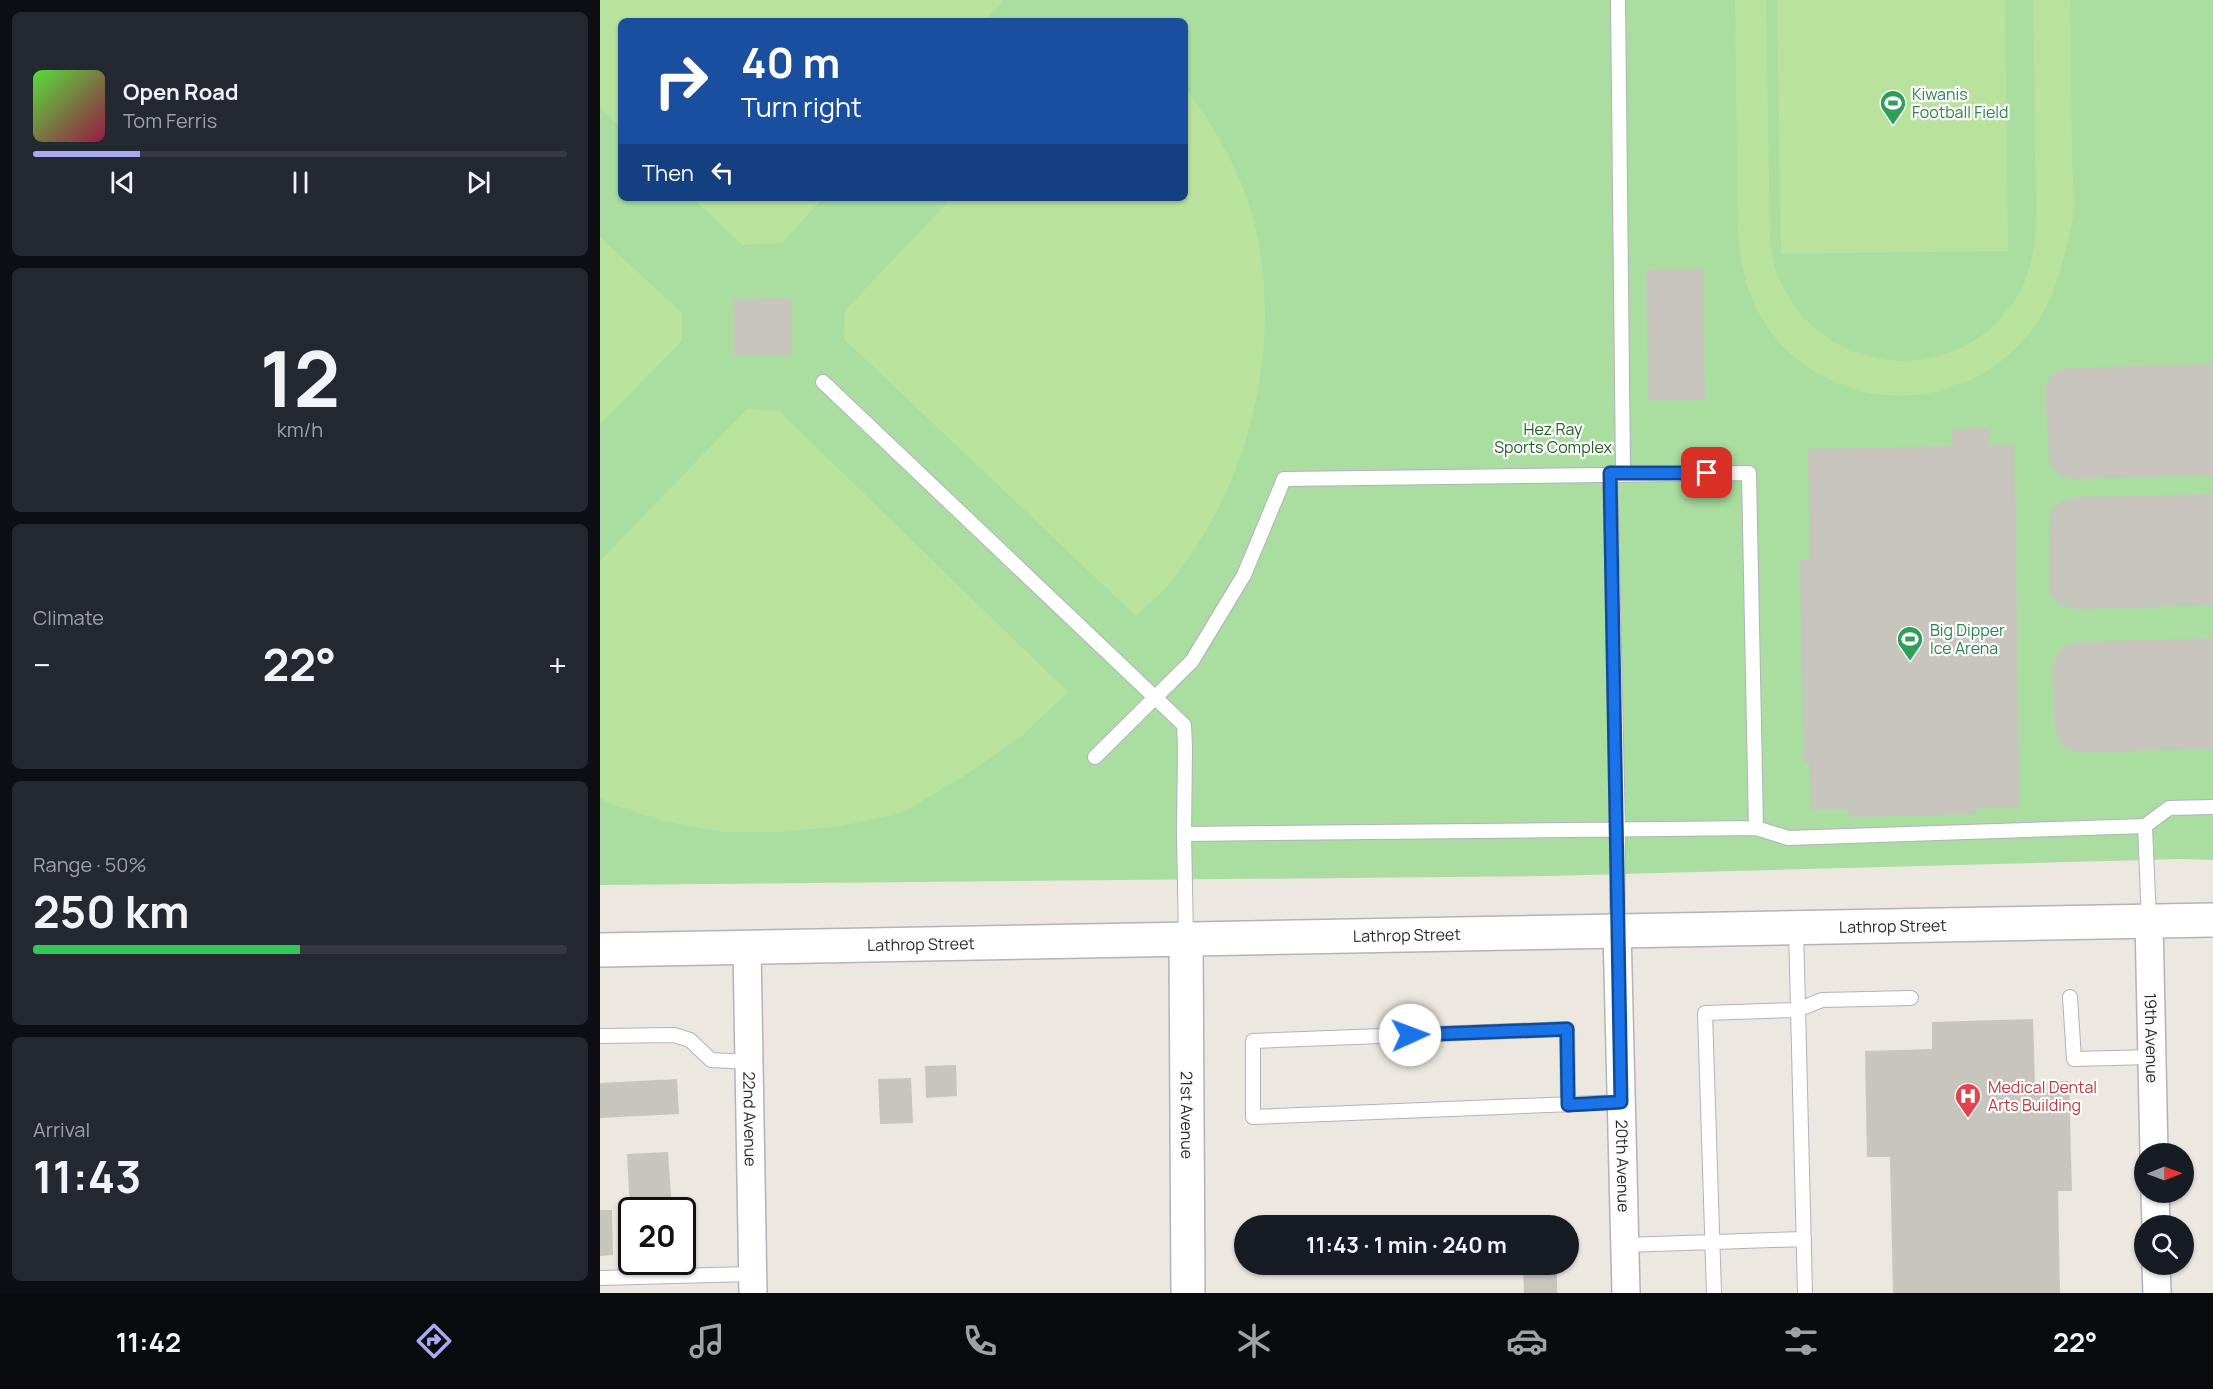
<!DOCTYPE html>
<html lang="en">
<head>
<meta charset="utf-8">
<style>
  body { margin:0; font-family:Manrope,sans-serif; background:#242831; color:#f1f3f6; height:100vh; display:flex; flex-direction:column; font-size:22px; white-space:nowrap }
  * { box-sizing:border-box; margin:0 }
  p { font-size:20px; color:#9ea1a6 }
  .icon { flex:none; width:33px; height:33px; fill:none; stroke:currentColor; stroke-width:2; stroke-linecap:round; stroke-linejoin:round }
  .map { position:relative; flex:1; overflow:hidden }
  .side { display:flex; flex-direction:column; gap:12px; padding:12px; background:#0d0f14; width:600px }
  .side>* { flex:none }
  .hud { position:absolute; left:18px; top:18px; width:570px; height:183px; border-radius:9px; box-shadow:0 2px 4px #0004; background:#1a4fa0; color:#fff; overflow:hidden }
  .needle { width:39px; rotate:89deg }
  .controls { position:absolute; left:1534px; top:1143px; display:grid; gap:12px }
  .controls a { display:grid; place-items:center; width:60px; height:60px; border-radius:50%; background:#171b24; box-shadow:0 2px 4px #0004; font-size:30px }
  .speed { position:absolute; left:18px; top:1197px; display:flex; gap:12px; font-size:30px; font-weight:700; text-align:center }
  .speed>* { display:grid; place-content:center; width:78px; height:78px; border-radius:50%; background:#171b24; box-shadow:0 2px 4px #0004; line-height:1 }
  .speed .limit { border:3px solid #111; border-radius:9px; background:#fff; color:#111 }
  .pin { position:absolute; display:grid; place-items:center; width:51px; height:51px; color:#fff; margin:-26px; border-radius:12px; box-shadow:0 3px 9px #0006 }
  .me { position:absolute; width:66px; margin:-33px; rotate:88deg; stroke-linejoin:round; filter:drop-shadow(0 0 4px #0008) }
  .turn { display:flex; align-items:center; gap:21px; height:126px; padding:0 24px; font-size:27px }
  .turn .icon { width:78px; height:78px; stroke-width:2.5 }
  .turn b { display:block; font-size:42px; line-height:51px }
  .then { display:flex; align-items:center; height:57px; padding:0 24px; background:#0003; gap:12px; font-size:22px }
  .big { font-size:45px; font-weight:700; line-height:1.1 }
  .side .widget { flex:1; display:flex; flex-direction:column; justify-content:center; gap:9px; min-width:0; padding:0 21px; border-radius:9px; background:#242831 }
  .side .dial { align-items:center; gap:0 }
  .dial b { font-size:78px; line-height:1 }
  .song { display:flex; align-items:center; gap:18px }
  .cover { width:72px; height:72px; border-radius:9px; background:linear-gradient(135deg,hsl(110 70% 55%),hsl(340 70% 35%)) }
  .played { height:6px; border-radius:3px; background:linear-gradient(90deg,#a8a9f1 20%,#363941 20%) }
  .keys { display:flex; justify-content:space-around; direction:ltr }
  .heat { display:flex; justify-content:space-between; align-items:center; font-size:33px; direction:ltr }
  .charge { height:9px; border-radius:4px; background:linear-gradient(90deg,#34c759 50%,#363941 0) }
  .trip { position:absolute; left:634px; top:1215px; width:345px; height:60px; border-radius:30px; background:#171b24; box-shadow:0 2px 4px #0004; font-weight:700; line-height:60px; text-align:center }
  .tab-bar { display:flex; height:96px; justify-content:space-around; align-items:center; background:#090b0e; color:#9ea1a6 }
  .tab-bar .icon { width:42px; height:42px }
  .tab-bar .on { color:#a8a9f1 }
  .tab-bar b { font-size:27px; color:#f1f3f6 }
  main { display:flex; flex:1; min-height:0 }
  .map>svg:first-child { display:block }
  .green { fill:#aadda0; fill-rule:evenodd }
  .pitch { fill:#b9e39d }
  .building { fill:#c7c5be }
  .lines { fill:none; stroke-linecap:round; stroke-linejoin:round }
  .service-casing { stroke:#b2b2bd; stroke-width:16 }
  .minor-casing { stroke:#b2b2bd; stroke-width:30 }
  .tertiary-casing { stroke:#b2b2bd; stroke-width:36 }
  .secondary-casing { stroke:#b2b2bd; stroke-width:36 }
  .service { stroke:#fff; stroke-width:14 }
  .minor { stroke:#fff; stroke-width:27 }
  .tertiary { stroke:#fff; stroke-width:33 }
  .secondary { stroke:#fff; stroke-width:33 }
  .route-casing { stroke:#114b97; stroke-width:15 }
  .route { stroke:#1a73e8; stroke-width:10 }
  .labels { text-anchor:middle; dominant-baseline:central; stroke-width:4.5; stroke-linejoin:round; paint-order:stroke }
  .leisure-label { font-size:16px; fill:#27864d; stroke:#fff; text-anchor:start }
  .park-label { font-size:16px; fill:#236221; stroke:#fff }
  .street-label { font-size:16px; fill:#2b2b2b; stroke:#fff }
  .health-label { font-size:16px; fill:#be3a42; stroke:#fff; text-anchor:start }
</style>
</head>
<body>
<main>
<section class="side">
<div class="widget">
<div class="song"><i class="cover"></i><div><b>Open Road</b><p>Tom Ferris</p></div></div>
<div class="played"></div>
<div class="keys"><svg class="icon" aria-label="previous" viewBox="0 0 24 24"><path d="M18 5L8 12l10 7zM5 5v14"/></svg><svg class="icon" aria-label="pause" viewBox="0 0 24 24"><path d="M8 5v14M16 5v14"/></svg><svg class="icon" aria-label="next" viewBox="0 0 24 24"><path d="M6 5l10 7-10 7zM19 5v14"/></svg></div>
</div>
<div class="widget dial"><b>12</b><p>km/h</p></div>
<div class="widget"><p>Climate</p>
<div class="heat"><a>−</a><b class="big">22°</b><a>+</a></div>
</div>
<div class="widget"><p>Range · 50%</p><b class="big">250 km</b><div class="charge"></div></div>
<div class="widget"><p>Arrival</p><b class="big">11:43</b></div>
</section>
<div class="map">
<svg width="1613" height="1293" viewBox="0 0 1613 1293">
  <rect width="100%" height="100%" fill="#ece8df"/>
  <path class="green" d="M0,0h1613v860l-32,-1 -633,17 -948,9zM21,21h564v177h-564z"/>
  <path class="pitch" d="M0,0h404l-19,21h-364v107l-21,-21z
    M1135,0h31l4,241c2,12 4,25 8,36 5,11 19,34 27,42 51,53 140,57 192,3 11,-12 22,-25 28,-41 16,-41 11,-87 10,-131 0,-50 -1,-100 -2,-150h37c1,52 1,103 2,155 0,20 4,48 0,68 -4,22 -15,62 -25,82 -40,81 -141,114 -220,73 -20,-10 -40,-24 -53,-42 -25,-33 -32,-61 -36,-101z
    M1177,0h228l3,251 -227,3z
    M585,88c31,40 58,88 70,137 28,122 -4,254 -81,353 -11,14 -26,26 -38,38l-292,-277 1,-29 107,-112h233z
    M93,198h130l-41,45 -40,2z
    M0,237l82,76v28l-82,83z
    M147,409l32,2 289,281 -46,44 -55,38 -63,38 -62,14 -60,6h-57l-63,-11 -53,-18 -9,-5v-237z"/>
  <path class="building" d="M1103,269l2,130 -57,1 -2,-130z
    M191,298l1,57 -58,1 -1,-57z
    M1613,364v111l-138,4 -14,-2 -12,-14 -4,-76 3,-7 9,-9 10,-3z
    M1389,428v18l25,-1 6,362 -44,1v6l-126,3 -1,-7h-38l-1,-47h-6l-4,-203h10l-2,-111 144,-3 -1,-17z
    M1613,494v111l-132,4 -11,-1 -13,-5 -7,-9 -1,-72 3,-12 11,-10 16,-3z
    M1613,638v111l-138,3 -12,-6 -6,-10 -2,-9 -3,-58 5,-15 9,-9 13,-3z
    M1433,1019l2,63 34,-1 3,110h-14l2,102h-167l-3,-136h-23l-2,-106 67,-2v-27z
    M356,1065l1,31 -31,2 -1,-32z
    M311,1078l2,45 -33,1 -2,-45z
    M77,1079l2,35 -79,4v-35z
    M68,1152l4,58h-42l-3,-56z
    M0,1210h12l1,45 -13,1z
    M923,1264h34v29h-33z"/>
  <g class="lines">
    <g class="service-casing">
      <path id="service" d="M1018,0l5,473
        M223,382l361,343 1,23 -1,86 2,104
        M1010,473l8,356 -1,101
        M495,757l97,-96 52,-86 40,-96 465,-6 7,355
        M1545,826l24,-18 44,-1
        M584,834l572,-6 32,10 357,-12 4,95
        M1196,927l9,366
        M1470,997l4,62 78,-2
        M0,1036l74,-1 16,5 21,20 38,2
        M968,1105l-1,-76 -314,12v76l368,-15
        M1025,1245l179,-6
        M0,1278l152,-4
        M1114,1293l-9,-280 92,-3 25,-10 89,-2"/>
    </g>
    <g class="minor-casing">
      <g id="minor">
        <path id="s1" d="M1549,921l5,233"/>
        <path id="s2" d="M1017,930l9,363"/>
        <path id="s3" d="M147,947l6,346"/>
        <path d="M1555,1192l1,34"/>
        <path d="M1556,1264l1,29"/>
      </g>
    </g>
    <g class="tertiary-casing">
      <g id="tertiary">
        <path id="s4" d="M586,938l2,355"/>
      </g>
    </g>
    <g class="secondary-casing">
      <g id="secondary">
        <path id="s5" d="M0,950l1613,-30"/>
      </g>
    </g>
    <use href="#service" class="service"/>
    <use href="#minor" class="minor"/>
    <use href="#tertiary" class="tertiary"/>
    <use href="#secondary" class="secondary"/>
  </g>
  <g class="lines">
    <g class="route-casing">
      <path id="route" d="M810,1035l157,-6 1,76 53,-3 -11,-629h97"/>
    </g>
    <use href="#route" class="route"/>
  </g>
  <defs>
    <g id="stadium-pin" transform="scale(1.35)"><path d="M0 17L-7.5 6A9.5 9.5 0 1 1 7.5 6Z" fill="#2e9e5b" stroke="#fff"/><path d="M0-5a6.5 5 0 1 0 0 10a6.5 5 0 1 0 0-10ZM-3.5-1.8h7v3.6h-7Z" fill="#fff"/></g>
    <g id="hospital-pin" transform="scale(1.35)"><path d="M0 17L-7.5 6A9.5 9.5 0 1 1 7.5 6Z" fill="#e0444e" stroke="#fff"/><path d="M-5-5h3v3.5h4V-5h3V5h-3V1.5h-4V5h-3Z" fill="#fff"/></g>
  </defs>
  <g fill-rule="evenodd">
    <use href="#stadium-pin" x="1293" y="103"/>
    <use href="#stadium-pin" x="1310" y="639"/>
    <use href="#hospital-pin" x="1368" y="1096"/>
  </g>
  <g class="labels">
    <g class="leisure-label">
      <text x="1312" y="94">Kiwanis<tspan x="1312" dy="18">Football Field</tspan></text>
      <text x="1330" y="630">Big Dipper<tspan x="1330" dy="18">Ice Arena</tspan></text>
    </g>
    <g class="park-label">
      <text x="953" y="429">Hez Ray<tspan x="953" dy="18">Sports Complex</tspan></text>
    </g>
    <g class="street-label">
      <text stroke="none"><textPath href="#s5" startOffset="1293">Lathrop Street</textPath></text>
      <text stroke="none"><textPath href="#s5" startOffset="807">Lathrop Street</textPath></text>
      <text stroke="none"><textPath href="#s5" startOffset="321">Lathrop Street</textPath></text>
      <text stroke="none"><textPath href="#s1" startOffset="117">19th Avenue</textPath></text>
      <text stroke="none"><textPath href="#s4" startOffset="177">21st Avenue</textPath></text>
      <text stroke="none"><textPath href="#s3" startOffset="172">22nd Avenue</textPath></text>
      <text stroke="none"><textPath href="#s2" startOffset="236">20th Avenue</textPath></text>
    </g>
    <g class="health-label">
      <text x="1388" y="1087">Medical Dental<tspan x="1388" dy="18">Arts Building</tspan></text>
    </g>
  </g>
</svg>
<div class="controls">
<a><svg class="needle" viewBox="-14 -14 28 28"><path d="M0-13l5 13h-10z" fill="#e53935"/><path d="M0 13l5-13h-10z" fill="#9ea1a6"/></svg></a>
<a><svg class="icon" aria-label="search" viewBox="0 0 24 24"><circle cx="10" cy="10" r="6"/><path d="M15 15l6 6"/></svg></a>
</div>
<div class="speed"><div class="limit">20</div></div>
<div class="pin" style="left:1107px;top:473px;background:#d93025"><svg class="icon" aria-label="arrive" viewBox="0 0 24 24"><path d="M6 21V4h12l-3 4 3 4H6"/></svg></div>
<svg class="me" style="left:810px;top:1035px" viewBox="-20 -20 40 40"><circle r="19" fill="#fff"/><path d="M0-13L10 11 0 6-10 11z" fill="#1a73e8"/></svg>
<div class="trip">11:43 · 1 min · 240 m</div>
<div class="hud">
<div class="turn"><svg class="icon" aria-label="right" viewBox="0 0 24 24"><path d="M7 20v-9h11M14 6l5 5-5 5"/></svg><div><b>40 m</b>Turn right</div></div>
<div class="then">Then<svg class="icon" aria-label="left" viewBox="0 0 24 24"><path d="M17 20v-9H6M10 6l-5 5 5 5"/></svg></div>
</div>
</div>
</main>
<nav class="tab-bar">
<b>11:42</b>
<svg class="icon on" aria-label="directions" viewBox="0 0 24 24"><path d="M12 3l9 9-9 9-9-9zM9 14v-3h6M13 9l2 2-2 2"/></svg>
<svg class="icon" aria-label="music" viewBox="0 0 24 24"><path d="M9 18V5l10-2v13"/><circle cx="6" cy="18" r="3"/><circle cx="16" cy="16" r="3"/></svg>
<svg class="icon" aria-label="phone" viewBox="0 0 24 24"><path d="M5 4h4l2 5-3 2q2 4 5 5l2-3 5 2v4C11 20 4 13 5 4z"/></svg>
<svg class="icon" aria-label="climate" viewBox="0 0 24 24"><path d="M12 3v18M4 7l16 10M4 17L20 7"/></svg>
<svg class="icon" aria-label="car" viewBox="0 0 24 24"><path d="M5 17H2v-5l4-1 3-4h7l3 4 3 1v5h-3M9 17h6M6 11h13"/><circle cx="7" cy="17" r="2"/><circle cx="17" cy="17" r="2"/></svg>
<svg class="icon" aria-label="filters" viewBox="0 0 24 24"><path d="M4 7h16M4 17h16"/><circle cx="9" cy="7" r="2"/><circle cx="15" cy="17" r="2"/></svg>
<b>22°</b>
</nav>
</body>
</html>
